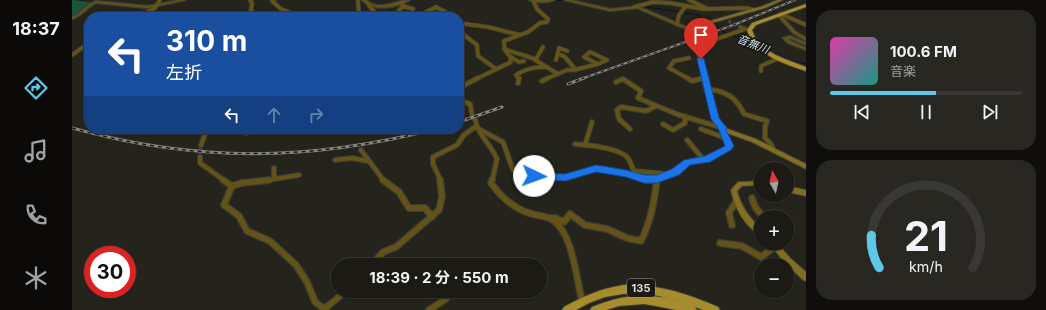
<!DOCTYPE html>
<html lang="ja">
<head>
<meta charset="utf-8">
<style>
  body { margin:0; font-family:Inter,"Noto Sans JP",sans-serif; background:#282722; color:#f1f3f6; height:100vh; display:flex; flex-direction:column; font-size:15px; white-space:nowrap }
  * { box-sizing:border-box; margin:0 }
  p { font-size:13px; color:#a0a1a0 }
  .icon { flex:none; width:22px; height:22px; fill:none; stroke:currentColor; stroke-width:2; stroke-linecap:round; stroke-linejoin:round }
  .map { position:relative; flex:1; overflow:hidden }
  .panel { display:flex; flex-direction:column; gap:10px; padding:10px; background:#0f0e0c; width:240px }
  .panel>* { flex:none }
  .banner { position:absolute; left:12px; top:12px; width:380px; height:122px; border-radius:16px; box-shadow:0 1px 3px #0004,0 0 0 1px #393834; background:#1a4fa0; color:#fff; overflow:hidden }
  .needle { width:26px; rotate:351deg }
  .buttons { position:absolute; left:682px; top:162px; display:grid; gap:8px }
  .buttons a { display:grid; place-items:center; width:40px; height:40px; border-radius:50%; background:#1b1a15; box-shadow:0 1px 3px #0004,0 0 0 1px #393834; font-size:20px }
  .speed { position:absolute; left:12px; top:246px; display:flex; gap:8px; font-size:20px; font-weight:700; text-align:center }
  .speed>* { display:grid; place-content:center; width:52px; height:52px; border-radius:50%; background:#1b1a15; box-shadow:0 1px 3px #0004,0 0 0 1px #393834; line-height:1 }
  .speed .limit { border:6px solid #d22; background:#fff; color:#111 }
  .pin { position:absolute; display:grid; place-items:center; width:34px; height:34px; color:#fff; margin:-41px -17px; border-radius:50% 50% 50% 0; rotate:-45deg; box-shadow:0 0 4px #0007 }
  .pin .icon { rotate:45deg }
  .me { position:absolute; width:44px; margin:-22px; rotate:93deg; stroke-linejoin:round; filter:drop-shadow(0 0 3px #0008) }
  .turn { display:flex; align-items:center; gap:14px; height:84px; padding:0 16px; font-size:18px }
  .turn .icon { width:52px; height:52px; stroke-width:2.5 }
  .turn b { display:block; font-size:28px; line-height:34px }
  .lanes { display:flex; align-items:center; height:38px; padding:0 16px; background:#0003; justify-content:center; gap:20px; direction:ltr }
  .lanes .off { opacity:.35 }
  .panel .tile { flex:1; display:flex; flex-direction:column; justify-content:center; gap:6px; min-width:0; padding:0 14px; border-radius:16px; background:#282722 }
  .panel .dial { align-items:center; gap:0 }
  .dial svg { height:104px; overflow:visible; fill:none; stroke:#393834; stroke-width:7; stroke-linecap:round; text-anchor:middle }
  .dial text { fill:#f1f3f6; stroke:none }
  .song { display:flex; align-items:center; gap:12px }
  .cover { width:48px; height:48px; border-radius:6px; background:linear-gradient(135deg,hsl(320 70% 55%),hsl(170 70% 35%)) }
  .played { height:4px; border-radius:2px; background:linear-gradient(90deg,#5dc7e8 55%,#393834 55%) }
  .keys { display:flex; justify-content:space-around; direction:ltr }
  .trip { position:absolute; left:259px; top:258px; width:216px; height:40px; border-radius:20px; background:#1b1a15; box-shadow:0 1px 3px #0004,0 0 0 1px #393834; font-weight:700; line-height:40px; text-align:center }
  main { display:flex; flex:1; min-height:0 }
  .menu { display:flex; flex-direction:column; width:72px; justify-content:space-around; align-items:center; background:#0b0a08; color:#a0a1a0 }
  .menu .icon { width:28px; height:28px }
  .menu .selected { color:#5dc7e8 }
  .menu b { font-size:18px; color:#f1f3f6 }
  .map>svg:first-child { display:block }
  .green { fill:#1b543b }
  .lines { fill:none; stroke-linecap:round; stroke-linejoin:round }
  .stream { stroke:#011628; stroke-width:1 }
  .minor-tunnel { stroke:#3f3e38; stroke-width:4; stroke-dasharray:4 2; stroke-linecap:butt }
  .tertiary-tunnel { stroke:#3f3e38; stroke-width:4; stroke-dasharray:4 2; stroke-linecap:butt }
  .minor-far2-casing { stroke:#3e3d36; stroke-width:5 }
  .minor-far1-casing { stroke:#3e3d36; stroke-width:6 }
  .minor-casing { stroke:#3e3d36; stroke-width:8 }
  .tertiary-casing { stroke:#3e3d36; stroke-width:2.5 }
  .secondary-casing { stroke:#3e3d36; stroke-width:2 }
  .trunk-casing { stroke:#3e3d36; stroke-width:2 }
  .minor-far2 { stroke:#625317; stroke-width:3.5 }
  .minor-far1 { stroke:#625317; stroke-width:4 }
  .minor { stroke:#625317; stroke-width:5.5 }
  .tertiary { fill:#625317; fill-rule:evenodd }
  .secondary { fill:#826e22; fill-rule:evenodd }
  .trunk { fill:#a68c2d; fill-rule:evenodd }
  .rail-far1-casing { stroke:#878681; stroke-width:2 }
  .rail-casing { stroke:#878681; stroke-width:3 }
  .rail-far1 { stroke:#1b1912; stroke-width:1; stroke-dasharray:3.5; stroke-linecap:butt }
  .rail { stroke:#1b1912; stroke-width:1.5; stroke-dasharray:4; stroke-linecap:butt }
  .route { fill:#1a73e8; stroke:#114b97 }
  .labels { text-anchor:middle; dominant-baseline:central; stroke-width:4; stroke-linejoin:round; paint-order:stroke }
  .far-water-label { font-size:11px; font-style:italic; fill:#d3e6f6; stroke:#1b1912 }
  .shield { fill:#1b1912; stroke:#a1a09b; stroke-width:1 }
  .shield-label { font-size:11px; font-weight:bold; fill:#dbdad6 }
</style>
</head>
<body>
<main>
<nav class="menu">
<b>18:37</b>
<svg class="icon selected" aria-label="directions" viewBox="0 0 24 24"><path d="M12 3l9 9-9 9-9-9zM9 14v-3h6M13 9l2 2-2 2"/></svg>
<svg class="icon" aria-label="music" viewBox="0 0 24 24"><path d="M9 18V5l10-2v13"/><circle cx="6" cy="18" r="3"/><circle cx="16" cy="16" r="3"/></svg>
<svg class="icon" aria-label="phone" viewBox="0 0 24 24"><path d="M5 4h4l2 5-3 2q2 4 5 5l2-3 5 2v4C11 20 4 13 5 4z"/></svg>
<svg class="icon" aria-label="climate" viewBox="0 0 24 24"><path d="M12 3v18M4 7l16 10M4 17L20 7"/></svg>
</nav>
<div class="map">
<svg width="734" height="310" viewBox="0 0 734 310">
  <rect width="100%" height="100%" fill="#24231c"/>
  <path class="green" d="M0,0c7,0 14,3 20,2l-20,17z"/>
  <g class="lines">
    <path class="stream" d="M479,1l13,-1 26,6
      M569,6l58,9 2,4 27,15
      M546,8l15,-3
      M660,35l24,10
      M693,49l25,11 16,4"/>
    <path class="minor-tunnel" d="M128,157l1,-12"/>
    <path class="tertiary-tunnel" d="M656,21l12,6"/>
    <g class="minor-far2-casing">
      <path id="minor-far2" d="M178,0l2,3 -1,7 5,7
        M202,0l-2,1 9,8 20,8
        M286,0l1,17
        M617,0l17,8
        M296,4l7,9 17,4
        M330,4l1,2 10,3
        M331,6l-7,8 7,3
        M562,7l19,-5 17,1 33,6 43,-1 8,2
        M709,14l25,11
        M66,17l17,-9 5,-8
        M349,17l5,-5 10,-5 19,10
        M393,24l23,3 32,8
        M605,24l2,-9 7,-9
        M387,31l18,14 1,11 18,13
        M624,42l15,-1 34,-12
        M432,49l28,9 26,16
        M518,52l17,8 -9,4 -14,-7z
        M486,54l6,2 12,14
        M0,55l17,-12
        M617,58l-15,3 -5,7 20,11
        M464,59l7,-12
        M484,60l3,-12 8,3
        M452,61l-5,1c-10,-6 -15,-8 -15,-21l24,-9 12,-9 7,-1 1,-3 -11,-10 -4,-9
        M689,71v-5l18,-8
        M404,79l35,-17 -1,-5
        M447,79l-3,-4c10,-7 20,-8 32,-8
        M474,79l21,-9h7l24,-6
        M550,79h2
        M627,79l7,-1"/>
    </g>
    <g class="minor-far1-casing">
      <path id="minor-far1" d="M615,78l5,3 12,-3
        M470,81l6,-3
        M544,82l7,-3 18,12 -3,7 41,17 44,13
        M446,83l1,-5
        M387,88l19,-10
        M637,89c18,3 27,8 35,25l23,7 -2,6v11l6,6 3,7
        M387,100l11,4 2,10
        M403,119c3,17 16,25 22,40l-5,22
        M591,124l10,6 12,-7v-7
        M403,127l28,15 10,28 8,5 44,3 31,-9 24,3 28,8 9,-1 11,-5
        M153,129l22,4 9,-4
        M228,129c20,3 43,2 64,3l4,-3
        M558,129l-11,-10 -2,-9 4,-3 25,4 10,-5
        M629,129l27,10
        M615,140l17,20
        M503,144c13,1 43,4 52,13 3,3 5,10 7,14l34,3 7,-2 13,-10 19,-3 21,-11 1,-6 -8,-13
        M129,145l6,-16
        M513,145l7,-23
        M289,150l23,31
        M128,157v6l25,18
        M263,160l17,-2 15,3
        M202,168v10
        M190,181l37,-6
        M369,181l-8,-17v-7l24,-12 7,-10 11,-8
        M585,181v-2"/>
    </g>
    <g class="minor-casing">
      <path id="minor" d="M151,180l9,6 -8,19 15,11 8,15 23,10 26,24 11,17 8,20 11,8
        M311,180l16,12 10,16h16l7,9
        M420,180l-1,3c10,14 23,26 41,31 7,2 15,2 21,6 20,14 23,58 29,80
        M575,180h4
        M160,186l10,-3 27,-3
        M680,198l3,9 8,10
        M477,218h6l9,4 6,-8 15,11 22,4 20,9 14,3c10,-20 13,-39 16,-61
        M660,225l-3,-12 8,-13
        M648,243l22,3 19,11 15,-11
        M300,265l11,-13 13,-5 43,-37 3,-13 -2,-17
        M251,310l23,-19
        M357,310l17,-11 -2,-8"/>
    </g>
    <g class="tertiary-casing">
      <path id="tertiary" d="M107,0h7l-38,8 -52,-5c-9,4 -14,13 -24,16v-2l6,-3 10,-9 8,-4 52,5z
        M290,0h4c14,12 29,0 44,0 -14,8 -36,12 -48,0z
        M457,0h26c-8,3 -18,3 -26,0z
        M492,0h7l39,9 27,-3 54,23 -3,1 -51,-22 -27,3z
        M706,14h2l15,17 11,7v3l-13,-8 -15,-17z
        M667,26h2l10,4 -2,1 -10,-3z
        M718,36l16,7v2l-16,-7 -2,1 2,2 16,7v2l-18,-7 -5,-5z"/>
    </g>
    <g class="secondary-casing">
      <path id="secondary" d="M706,0h5l-18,8 -71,20 -3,3 7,11 22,80 8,7 28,10 50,25v5l-54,-27 -28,-10 -9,-8 -21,-82 -7,-11 5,-5 71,-20z
        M689,181v4l-19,1 -5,5c4,15 12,27 24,37v7c-16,-7 -27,-29 -30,-45l7,-8h2z
        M715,186l19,4v6l-19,-4z
        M697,243h8l13,15 16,14v9l-3,-1 -19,-18z"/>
    </g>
    <g class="trunk-casing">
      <path id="trunk" d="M734,4v3l-50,18 -4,5c7,23 34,29 54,37v4c-22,-7 -52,-17 -59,-41l5,-7z
        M551,285c35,-1 63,8 95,22l2,3h-17l-8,-3 2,3h-21l-20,-4 -12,-2 -25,2 -13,4h-16l2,-3c31,-13 58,-15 91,-5l-24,-6 -18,-3 -18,1 -18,3 -16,6 -13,7h-14l2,-3c20,-11 36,-18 59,-22z"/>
    </g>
    <use href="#minor-far2" class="minor-far2"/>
    <use href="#minor-far1" class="minor-far1"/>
    <use href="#minor" class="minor"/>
    <use href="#tertiary" class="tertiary"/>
    <use href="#secondary" class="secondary"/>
    <use href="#trunk" class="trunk"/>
    <g class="rail-far1-casing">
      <path id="rail-far1" d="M509,79l155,-55 59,-24"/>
    </g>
    <g class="rail-casing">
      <path id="rail" d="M496,84l16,-6
        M387,122l43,-15
        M0,128c125,35 239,33 364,1"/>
    </g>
    <use href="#rail-far1" class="rail-far1"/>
    <use href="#rail" class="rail"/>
  </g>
  <path class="route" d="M626,57h3l3,2 15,59 8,10 -1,2 8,16 -3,4 -21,12 -20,3 -11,10 -22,8h-13l-18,-6 -30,-5 -31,9 -34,-2 -1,-3 1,-2 3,-1 31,1 31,-9 30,5 18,5h13l15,-6 12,-9 21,-4 20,-10 -7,-18 -7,-9 -14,-60z"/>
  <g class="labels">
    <g class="far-water-label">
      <text transform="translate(681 44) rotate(21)">音無川</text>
    </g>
    <rect class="shield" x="555" y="279" width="28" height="18" rx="3"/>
    <g class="shield-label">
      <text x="569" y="288">135</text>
    </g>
  </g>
</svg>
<div class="buttons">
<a><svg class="needle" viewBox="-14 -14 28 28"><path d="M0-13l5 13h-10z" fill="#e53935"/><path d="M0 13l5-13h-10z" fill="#a0a1a0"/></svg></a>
<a>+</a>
<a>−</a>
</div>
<div class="speed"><div class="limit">30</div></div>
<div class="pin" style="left:629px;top:59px;background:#d93025"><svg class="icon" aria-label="arrive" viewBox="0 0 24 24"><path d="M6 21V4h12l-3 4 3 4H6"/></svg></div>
<svg class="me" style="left:462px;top:176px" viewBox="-20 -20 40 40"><circle r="19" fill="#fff"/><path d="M0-13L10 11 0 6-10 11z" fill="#1a73e8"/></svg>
<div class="trip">18:39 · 2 分 · 550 m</div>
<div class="banner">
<div class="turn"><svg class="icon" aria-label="left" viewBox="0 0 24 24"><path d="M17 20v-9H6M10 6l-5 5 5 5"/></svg><div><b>310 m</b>左折</div></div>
<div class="lanes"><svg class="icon" aria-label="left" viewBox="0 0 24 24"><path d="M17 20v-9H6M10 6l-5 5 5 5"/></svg><svg class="icon off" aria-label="ahead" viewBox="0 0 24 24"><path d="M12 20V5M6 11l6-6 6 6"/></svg><svg class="icon off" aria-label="right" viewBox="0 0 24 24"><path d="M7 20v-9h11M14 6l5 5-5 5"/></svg></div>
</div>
</div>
<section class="panel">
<div class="tile">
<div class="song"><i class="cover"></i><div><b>100.6 FM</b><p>音楽</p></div></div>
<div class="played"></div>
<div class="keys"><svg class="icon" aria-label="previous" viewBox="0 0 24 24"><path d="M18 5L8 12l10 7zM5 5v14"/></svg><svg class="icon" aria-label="pause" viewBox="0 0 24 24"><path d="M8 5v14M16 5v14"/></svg><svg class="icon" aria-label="next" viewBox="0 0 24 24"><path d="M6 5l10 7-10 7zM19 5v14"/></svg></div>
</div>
<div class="tile dial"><svg viewBox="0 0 100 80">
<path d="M14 69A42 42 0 1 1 86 69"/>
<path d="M14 69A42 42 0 0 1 8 44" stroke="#5dc7e8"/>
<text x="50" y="56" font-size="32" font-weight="700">21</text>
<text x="50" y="72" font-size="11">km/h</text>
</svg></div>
</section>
</main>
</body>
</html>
